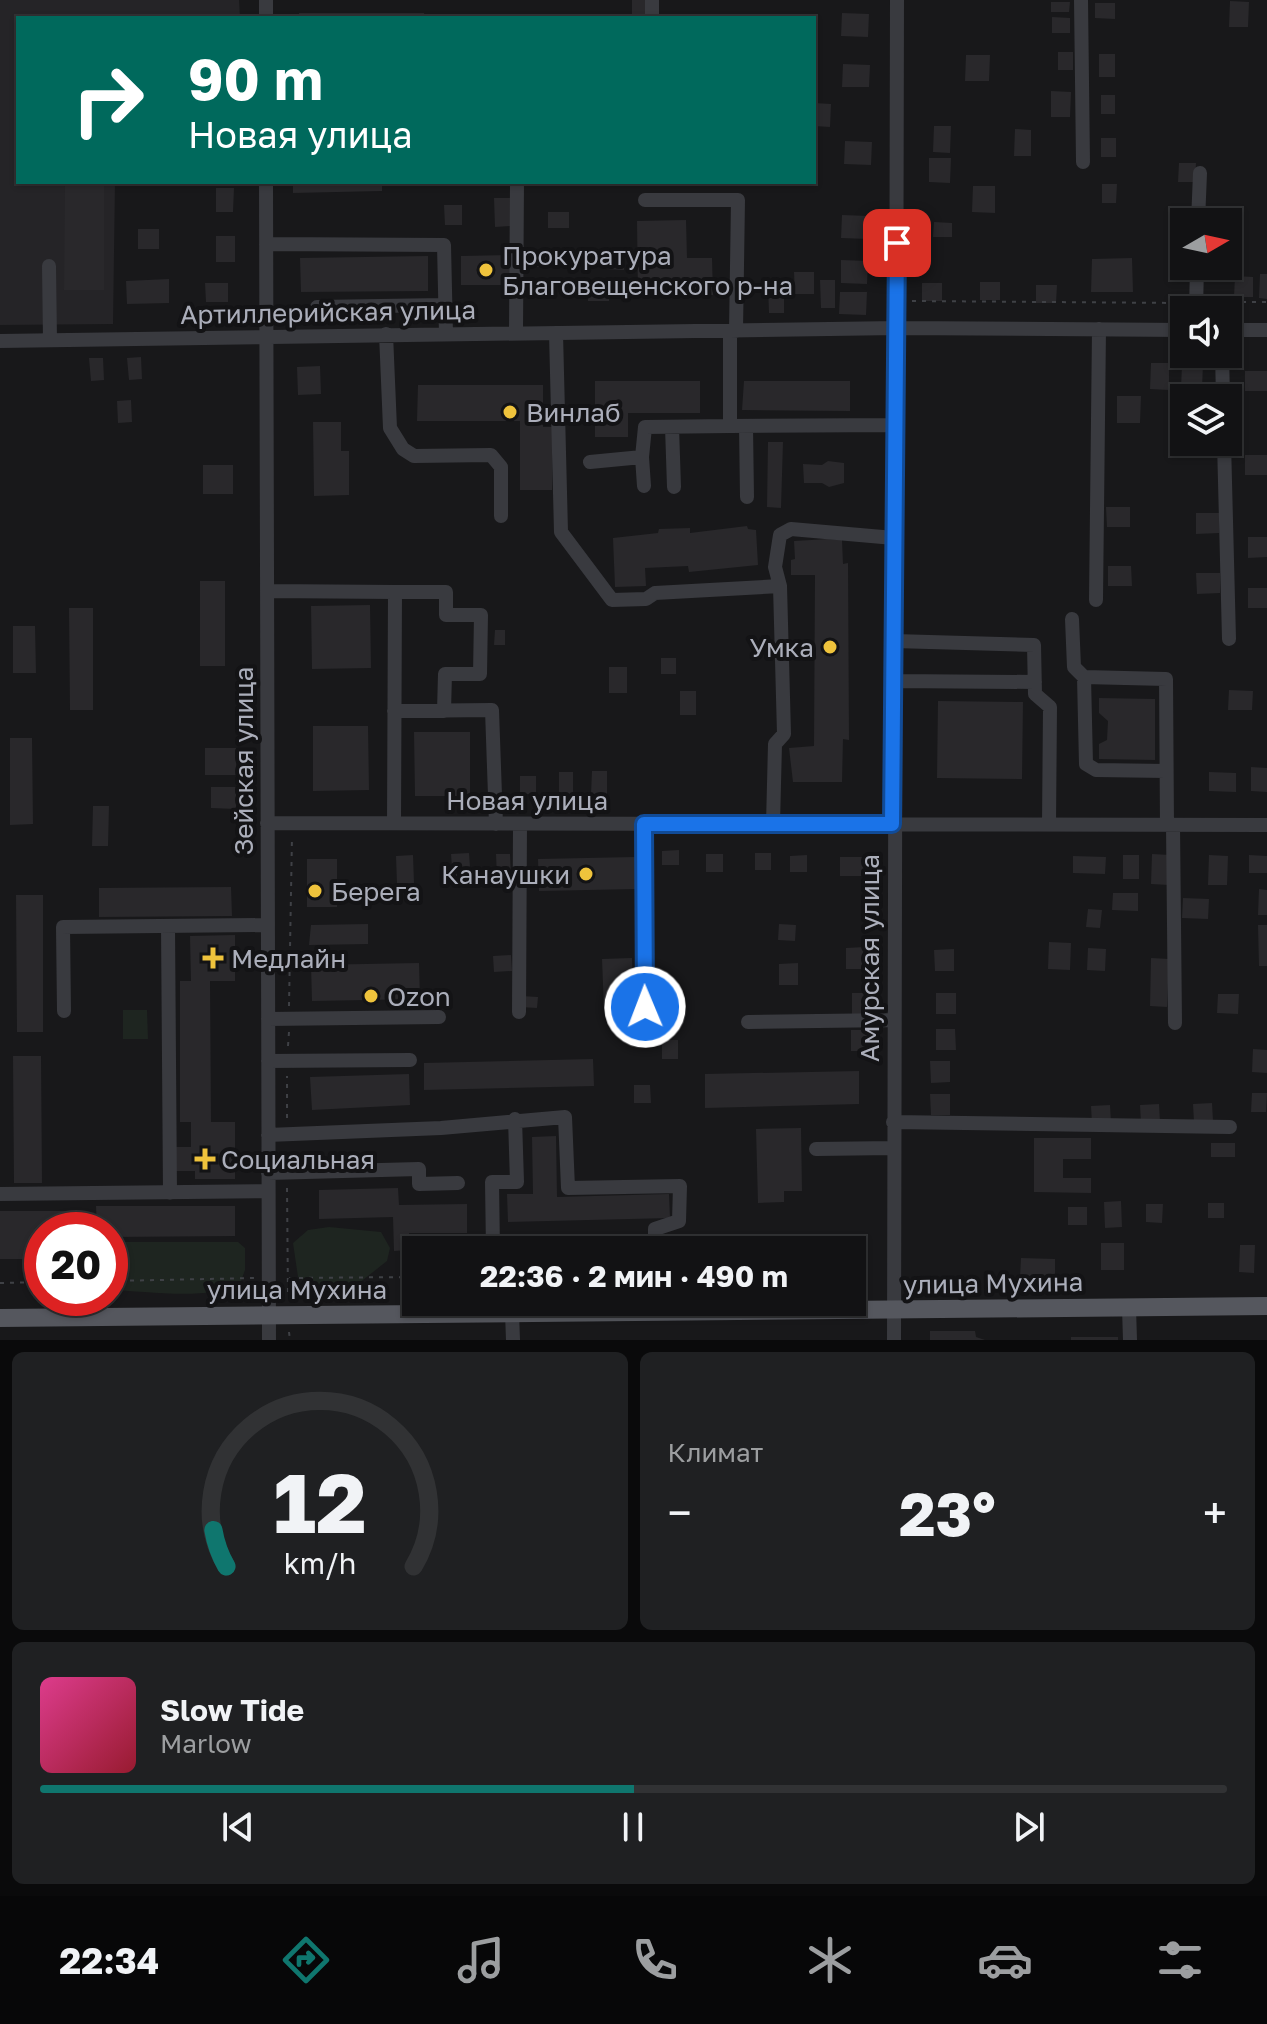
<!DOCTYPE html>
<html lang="ru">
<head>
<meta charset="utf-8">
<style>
  body { margin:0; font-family:"Golos Text",sans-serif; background:#1f2022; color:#f1f3f6; height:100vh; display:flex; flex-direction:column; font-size:30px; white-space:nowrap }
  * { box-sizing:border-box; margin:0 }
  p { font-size:26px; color:#9c9ea0 }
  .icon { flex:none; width:44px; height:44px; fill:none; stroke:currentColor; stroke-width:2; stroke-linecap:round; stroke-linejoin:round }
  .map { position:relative; height:1340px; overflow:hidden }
  .drawer { display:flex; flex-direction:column; gap:12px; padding:12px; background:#0a0a0b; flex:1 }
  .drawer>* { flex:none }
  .hud { position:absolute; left:16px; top:16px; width:800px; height:168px; border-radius:0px; box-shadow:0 2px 6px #0004,0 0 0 2px #313234; background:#00695c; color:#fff; overflow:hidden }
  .needle { width:52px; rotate:81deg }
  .tools { position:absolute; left:1170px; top:208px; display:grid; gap:16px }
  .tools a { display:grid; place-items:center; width:72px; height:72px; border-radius:0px; background:#121214; box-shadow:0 2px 6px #0004,0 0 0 2px #313234; font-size:40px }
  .speed { position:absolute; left:24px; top:1212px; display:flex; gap:16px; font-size:40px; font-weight:700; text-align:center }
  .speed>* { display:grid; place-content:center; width:104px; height:104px; border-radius:50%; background:#121214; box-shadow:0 2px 6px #0004,0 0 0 2px #313234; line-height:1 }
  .speed .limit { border:12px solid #d22; background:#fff; color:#111 }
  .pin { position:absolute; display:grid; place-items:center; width:68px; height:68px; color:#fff; margin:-34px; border-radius:16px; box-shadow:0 4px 12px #0006 }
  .me { position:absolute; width:88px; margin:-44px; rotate:359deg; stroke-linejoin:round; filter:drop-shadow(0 0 6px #0008) }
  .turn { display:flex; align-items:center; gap:28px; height:168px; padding:0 40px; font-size:36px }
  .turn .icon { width:104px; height:104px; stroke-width:2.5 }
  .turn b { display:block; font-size:56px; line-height:68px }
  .big { font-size:60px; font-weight:700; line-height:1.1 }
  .drawer .tile { flex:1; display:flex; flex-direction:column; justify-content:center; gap:12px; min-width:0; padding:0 28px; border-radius:12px; background:#1f2022 }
  .drawer .dial { align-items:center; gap:0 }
  .dial svg { height:208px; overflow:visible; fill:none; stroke:#313234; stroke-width:7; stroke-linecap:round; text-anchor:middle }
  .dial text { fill:#f1f3f6; stroke:none }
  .song { display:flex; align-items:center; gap:24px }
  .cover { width:96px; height:96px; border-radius:12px; background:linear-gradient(135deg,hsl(330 70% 55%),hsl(350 70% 35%)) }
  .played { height:8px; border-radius:4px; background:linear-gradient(90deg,#0f766e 50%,#313234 50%) }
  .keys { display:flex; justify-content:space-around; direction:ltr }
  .heat { display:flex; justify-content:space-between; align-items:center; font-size:44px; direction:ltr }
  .drawer .tiles { flex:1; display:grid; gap:12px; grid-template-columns:1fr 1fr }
  .tile:last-child { grid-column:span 2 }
  .trip { position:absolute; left:402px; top:1236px; width:464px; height:80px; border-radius:0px; background:#121214; box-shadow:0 2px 6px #0004,0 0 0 2px #313234; font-weight:700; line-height:80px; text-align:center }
  .tabs { display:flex; height:128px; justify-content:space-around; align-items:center; background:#070708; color:#9c9ea0 }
  .tabs .icon { width:56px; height:56px }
  .tabs .selected { color:#0f766e }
  .tabs b { font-size:36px; color:#f1f3f6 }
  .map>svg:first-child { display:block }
  .built { fill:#252427 }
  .green { fill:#1e2520 }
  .building { fill:#29282b }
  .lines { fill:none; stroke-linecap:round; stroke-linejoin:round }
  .path { stroke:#3f4146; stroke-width:2; stroke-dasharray:4 6; stroke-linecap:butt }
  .minor { stroke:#393a3f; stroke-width:14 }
  .major { stroke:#55575e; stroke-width:18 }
  .route-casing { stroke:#114b97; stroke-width:20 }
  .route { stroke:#1a73e8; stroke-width:14 }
  .poi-dot { fill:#efc33c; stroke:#131315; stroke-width:3 }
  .labels { text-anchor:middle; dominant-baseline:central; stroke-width:8; stroke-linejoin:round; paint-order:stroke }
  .poi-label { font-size:26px; fill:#abaeba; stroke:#131315; text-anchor:start }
  .street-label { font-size:26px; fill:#abaeba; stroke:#131315 }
</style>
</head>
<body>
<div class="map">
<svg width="1267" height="1340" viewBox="0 0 1267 1340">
  <rect width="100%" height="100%" fill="#18181a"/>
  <path class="built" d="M0,0h239l1,18h-222v164h97l-2,142 -113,1z"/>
  <path class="green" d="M123,1010h24l1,29h-25z
    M329,1227l52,5 9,16 -3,13 -38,30 -29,-1 -22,-13 -5,-34 15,-13z
    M110,1242h128l7,6v22l-5,14c-32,17 -94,7 -130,6z"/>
  <path class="building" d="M632,0h14l-1,17h-13z
    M1230,1l19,1 -1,25h-19z
    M1051,2h19l-1,10h-18z
    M1095,3h20v16l-20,-1z
    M299,13h125l1,5h-126z
    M842,13l27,1 -1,23 -27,-1z
    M1052,17l18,1v15h-18z
    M1058,52h15v18h-15z
    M1099,54h16v23h-16z
    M966,55h24l-1,26h-24z
    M843,64l27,1 -1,22h-27z
    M1051,91l20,1 -1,25h-19z
    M1101,95h14v19h-14z
    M814,103l17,1 -1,23 -16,-1z
    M934,126h17l-1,27 -17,-1z
    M1015,129l16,1v26h-17z
    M1101,138h15v19h-15z
    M845,141l27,1 -1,23 -27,-1z
    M929,158h22l-1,25 -21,-1z
    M1179,163h17l-1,19h-17z
    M65,182h39v108h-40z
    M293,182h89v9l-89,2z
    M1102,184h15l-1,19h-14z
    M973,186h22v27l-23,-1z
    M216,188h18l-1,24h-17z
    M494,198h16v28l-15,1z
    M444,205h18v20h-17z
    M548,212h21v16h-21z
    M842,215l27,1 -1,23 -27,-1z
    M686,220l1,38h25l1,37 -75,2 -1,-76z
    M934,222l18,1v14h-19z
    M138,229h21v20h-21z
    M216,236h19v26h-19z
    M531,250l21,1v16h-21z
    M511,255l-1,30h-49v-29z
    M428,256v35l-127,1 -1,-34z
    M606,257h18v13l-18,-1z
    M1132,258l1,34h-42l1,-33z
    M841,260l27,1 -1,23 -26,-1z
    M794,272h20v22h-19z
    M1260,274h7v25l-8,-1z
    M1235,276l18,1v20h-19z
    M169,279v24l-42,1 -1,-23z
    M820,280h15v28h-14z
    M980,282h20v18h-20z
    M205,283h23v19h-22z
    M922,283h20v18h-20z
    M588,284l21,1v16h-21z
    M784,284v29h-15l-1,-28z
    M1036,285h21l-1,18h-20z
    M840,292h27l-1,23 -27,-1z
    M141,357l1,22 -13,1 -2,-22z
    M89,358h14l1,22 -13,1z
    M1151,363h18v27l-19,-1z
    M1182,364l21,1 -1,23h-21z
    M320,366l1,28 -23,1 -1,-28z
    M1245,371h22v20h-22z
    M595,381h105v32h-72v24h-33z
    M744,381h106v30l-108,-1z
    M418,385h125v42h9v63h-32v-69h-103z
    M1117,396h24l-1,27h-23z
    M131,400l1,22 -14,1 -1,-22z
    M313,422h28v29h8v44l-35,1z
    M768,442h15l-2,66 -14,-1z
    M1245,455h22v20h-22z
    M828,461l16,2v20l-15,4 -7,-4h-18l-1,-19 19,1z
    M203,465h30v29h-30z
    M1106,507h24v20h-23z
    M1196,513h23v20l-23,1z
    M747,526l1,3 8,1 2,35 -69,7 -1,-6 -43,2 1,18 -31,1 -2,-49 45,-5 1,-4 31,-1v5z
    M1248,537h19v20l-19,1z
    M828,539l14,1 1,24 5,-1 1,177 -6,-1 -1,43h-49l-4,-34 25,-2 1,-171h-24v-15l4,-1 -1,-18z
    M1108,566h23l1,20h-24z
    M1196,573h24v20l-23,1z
    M200,581h25v85h-25z
    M1248,588h19v20h-19z
    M370,605l1,63 -59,1 -1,-63z
    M69,608h24v102h-23z
    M13,626h22l1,47h-23z
    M495,630h10v15h-11z
    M661,658h15v16h-15z
    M609,667h18v26h-18z
    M1229,690l24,1 -1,19h-24z
    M680,691h16v24h-16z
    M1099,698l56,1v61l-56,-1v-15l8,-4 1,-19 -9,-8z
    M938,701l85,1 -1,77 -85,-1z
    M313,726h55l1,64 -56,1z
    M414,732h56v64h-55z
    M10,738h22l1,86 -23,1z
    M205,748h31v27h-31z
    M1251,767l16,1v24l-16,-1z
    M592,771h15v23h-16z
    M559,772h14v25h-14z
    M1209,772l27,1v19l-27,-1z
    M520,776h16v18h-16z
    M211,787h25v22l-25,-1z
    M93,806h16l-1,40h-16z
    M679,850v15h-17v-14z
    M469,853l2,28 -18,1 -2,-28z
    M755,853h16v17h-16z
    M496,854h14l1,23 -14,1z
    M706,854h17v18h-17z
    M1152,854l18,1 -1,30 -18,-1z
    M413,855l1,28 -17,1 -1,-28z
    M807,855v17h-17v-16z
    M1123,855h16v24h-16z
    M1209,855l19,1 -1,29h-19z
    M1249,855l18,1v17h-18z
    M1073,856l33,1 -1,17 -32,-1z
    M635,857l1,32 -97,2 -1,-32z
    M840,857h28v19h-28z
    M307,859h30v48h-30z
    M231,887l1,29 -133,1v-29z
    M1259,889l8,1v25h-9z
    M1113,893h25v18l-26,-1z
    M16,895h27v137h-26z
    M1183,898l26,1 -1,20 -26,-1z
    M1088,909l14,1 -2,18 -14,-1z
    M368,924v20l-59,1 2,-20z
    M779,924l17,1 -1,16 -17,-1z
    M1258,925h9v41h-8z
    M235,935v46h-25l1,141h24v57h-40v-8h-20v-24h16v-25h-11v-141h11l-1,-45z
    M1049,942l22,1 -1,27 -22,-1z
    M865,947l1,22h-20v-21z
    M1088,948l18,1 -1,22 -18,-1z
    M954,949v22h-19l-1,-21z
    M511,955l1,16 -18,1 -1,-16z
    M632,958l2,51 -30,1 -2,-51z
    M1151,958l18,1 -2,48 -17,-1z
    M419,963l1,36 -108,2 -1,-36z
    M798,963v22h-19v-21z
    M852,993h19v21h-19z
    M936,993h20v21h-20z
    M1218,994h21l-1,20 -21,-1z
    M521,996l17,1 -1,11 -17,-1z
    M936,1029h19l1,21h-20z
    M851,1030h19v21h-19z
    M662,1040h16v19h-16z
    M1253,1049l14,1v23l-15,-1z
    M13,1056h28l1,127h-28z
    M593,1059l1,27 -170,4v-27z
    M930,1061h20v21l-19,1z
    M859,1071v33l-154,4v-34z
    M409,1074l1,31 -98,5 -2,-33z
    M634,1085h16l1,18h-17z
    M1252,1093h15l-1,19h-15z
    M930,1094h20v21h-19z
    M1212,1103l1,18 -19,1 -1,-18z
    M1159,1104l1,18 -19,1 -1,-18z
    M1110,1105l1,18 -19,1 -1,-18z
    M801,1128l1,63h-18v11l-26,1 -2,-74z
    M556,1136l1,61 112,-3 1,24 -162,4 -1,-28h26l-1,-57z
    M1034,1138h57v21h-28v19h28v15l-57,-1z
    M1211,1143h24v14h-24z
    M398,1188l1,17 68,-1v29h-58l1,17 -16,1 -1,-34 -74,2v-29z
    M1121,1201l1,26 -17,1 -1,-26z
    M1208,1203h16v15h-16z
    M1146,1204h17l-1,19 -16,-1z
    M96,1206h139v30l-125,1v-7h-13z
    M1068,1207h19v18h-19z
    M0,1211h70v19h-28v29h-42z
    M1101,1243h23v27h-23z
    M1240,1245h15l-1,28 -15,-1z
    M1021,1258l34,1v20l-35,-1z
    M930,1331h45l1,6 9,3h-55z
    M1071,1337h47v3h-47z"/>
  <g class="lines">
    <path class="path" d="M912,301l270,2
      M1212,302h55
      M289,1006l3,-170
      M288,1046l1,-14
      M287,1118v-42
      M287,1188l1,110
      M289,1278l127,-1
      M110,1281l145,-3
      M0,1283l42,-1
      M289,1332l1,8"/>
    <path class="minor" d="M266,0v18
      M1081,0l2,162
      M652,18v-18
      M266,182l3,1158
      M645,200h93l-2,131
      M1198,222l2,-49
      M266,244l178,1 2,89
      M49,266l1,74
      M317,307l127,-2
      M1196,310l1,-44
      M1228,330h39
      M730,331v95l166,-1
      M516,333l1,-151
      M556,333l5,199 51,68 34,-1 9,-6 125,-7
      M386,334l4,94 13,21 11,7 77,-1 10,12v49
      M0,341l897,-13 287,2
      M1222,354l1,44
      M746,426l1,71
      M672,427l2,60
      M1224,442l5,197
      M642,457l2,29
      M590,462l52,-5 3,-30 85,-1
      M267,591l128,1 -1,231
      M395,592h51v23h35l-1,59h-35l-1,37
      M1096,600l3,-271
      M1072,619l2,48 10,10
      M894,641l140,4 1,49 15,13 -1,117
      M893,681l142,1
      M394,711l98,-1 4,114
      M1166,771l-70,-1 -10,-6 -2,-87 82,2 1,146
      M267,823l1000,2
      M644,824l1,183
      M773,824l2,-80 9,-10 -4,-148 -5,-19 5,-32 11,-6 103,9
      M1173,825l2,198
      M168,926l2,267
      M64,1011l-1,-84 205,-2
      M519,1012l1,-188
      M268,1019l171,-2
      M748,1022l145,-2
      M268,1061l142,-1
      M893,1122l337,5
      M268,1135l173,-7 124,-11 3,71 112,-2 -1,35 -24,8v21
      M816,1149l77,-1
      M268,1173l151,-4v15l39,-1
      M0,1194l268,-3
      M85,1230v-1
      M493,1250l-1,-68h25l-2,-63
      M1129,1308l1,32
      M512,1313l1,27
      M84,1317l1,-19
      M894,1340l3,-1340"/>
    <path class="major" d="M0,1318l1267,-12"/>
  </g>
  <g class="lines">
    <g class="route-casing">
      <path id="route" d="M645,1007l-1,-183h248l5,-581"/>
    </g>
    <use href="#route" class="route"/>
  </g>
  <g class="poi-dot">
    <circle cx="486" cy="270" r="8"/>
    <circle cx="510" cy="412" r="8"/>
    <circle cx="830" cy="647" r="8"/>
    <circle cx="586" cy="874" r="8"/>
    <circle cx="315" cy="891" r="8"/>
    <path d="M209 946h8v8h8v8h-8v8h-8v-8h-8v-8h8z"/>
    <circle cx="371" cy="996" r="8"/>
    <path d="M201 1147h8v8h8v8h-8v8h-8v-8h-8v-8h8z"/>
  </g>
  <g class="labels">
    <g class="poi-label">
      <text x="502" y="255">Прокуратура<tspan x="502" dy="30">Благовещенского р-на</tspan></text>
      <text x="526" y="412">Винлаб</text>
      <text x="814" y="647" text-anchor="end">Умка</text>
      <text x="570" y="874" text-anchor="end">Канаушки</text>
      <text x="331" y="891">Берега</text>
      <text x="231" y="958">Медлайн</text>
      <text x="387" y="996">Ozon</text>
      <text x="221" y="1159">Социальная</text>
    </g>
    <g class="street-label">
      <text transform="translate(328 312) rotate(-1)">Артиллерийская улица</text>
      <text transform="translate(243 761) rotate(-90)">Зейская улица</text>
      <text x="527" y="800">Новая улица</text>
      <text transform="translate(869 958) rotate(-90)">Амурская улица</text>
      <text transform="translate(993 1283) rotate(-1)">улица Мухина</text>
      <text x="297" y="1289">улица Мухина</text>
    </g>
  </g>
</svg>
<div class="tools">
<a><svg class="needle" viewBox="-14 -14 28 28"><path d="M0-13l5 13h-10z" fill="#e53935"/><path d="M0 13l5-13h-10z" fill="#9c9ea0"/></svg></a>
<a><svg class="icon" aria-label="sound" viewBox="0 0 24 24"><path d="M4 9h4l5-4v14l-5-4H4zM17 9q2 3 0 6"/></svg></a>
<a><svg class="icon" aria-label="layers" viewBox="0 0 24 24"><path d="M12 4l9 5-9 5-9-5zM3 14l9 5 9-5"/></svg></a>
</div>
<div class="speed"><div class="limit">20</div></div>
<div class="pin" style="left:897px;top:243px;background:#d93025"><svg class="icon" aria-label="arrive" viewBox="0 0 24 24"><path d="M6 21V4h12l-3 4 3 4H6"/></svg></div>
<svg class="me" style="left:645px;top:1007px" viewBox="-20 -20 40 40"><circle r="17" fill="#1a73e8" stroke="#fff" stroke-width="3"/><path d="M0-11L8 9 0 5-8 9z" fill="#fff"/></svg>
<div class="trip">22:36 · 2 мин · 490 m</div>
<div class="hud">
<div class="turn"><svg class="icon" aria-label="right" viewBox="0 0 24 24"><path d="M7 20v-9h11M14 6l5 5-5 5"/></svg><div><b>90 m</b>Новая улица</div></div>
</div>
</div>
<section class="drawer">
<div class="tiles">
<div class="tile dial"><svg viewBox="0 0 100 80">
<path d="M14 69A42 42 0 1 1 86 69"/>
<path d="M14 69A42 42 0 0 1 9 55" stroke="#0f766e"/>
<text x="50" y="56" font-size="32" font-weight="700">12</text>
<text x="50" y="72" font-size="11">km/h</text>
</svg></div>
<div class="tile"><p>Климат</p>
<div class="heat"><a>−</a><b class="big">23°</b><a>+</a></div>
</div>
<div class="tile">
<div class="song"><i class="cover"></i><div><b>Slow Tide</b><p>Marlow</p></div></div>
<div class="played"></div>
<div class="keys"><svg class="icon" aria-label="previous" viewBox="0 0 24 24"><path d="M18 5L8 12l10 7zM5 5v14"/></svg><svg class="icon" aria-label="pause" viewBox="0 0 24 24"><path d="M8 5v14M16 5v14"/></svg><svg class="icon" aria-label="next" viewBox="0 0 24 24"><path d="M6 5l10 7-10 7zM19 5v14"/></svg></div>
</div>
</div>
</section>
<nav class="tabs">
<b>22:34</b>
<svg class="icon selected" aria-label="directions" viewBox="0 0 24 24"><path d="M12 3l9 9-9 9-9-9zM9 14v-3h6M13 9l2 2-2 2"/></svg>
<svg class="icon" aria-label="music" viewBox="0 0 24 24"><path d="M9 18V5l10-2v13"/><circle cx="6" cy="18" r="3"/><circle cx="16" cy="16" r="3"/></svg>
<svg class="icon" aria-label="phone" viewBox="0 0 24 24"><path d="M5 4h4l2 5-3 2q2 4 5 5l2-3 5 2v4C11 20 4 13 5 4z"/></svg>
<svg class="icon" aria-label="climate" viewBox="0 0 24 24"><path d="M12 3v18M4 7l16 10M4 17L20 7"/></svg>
<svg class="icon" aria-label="car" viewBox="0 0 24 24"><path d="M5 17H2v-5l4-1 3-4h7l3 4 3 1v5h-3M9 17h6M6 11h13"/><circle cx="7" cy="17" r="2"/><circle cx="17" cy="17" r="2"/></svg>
<svg class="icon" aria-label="filters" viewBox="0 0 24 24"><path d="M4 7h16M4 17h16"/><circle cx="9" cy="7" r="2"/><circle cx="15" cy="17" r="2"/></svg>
</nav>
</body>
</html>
